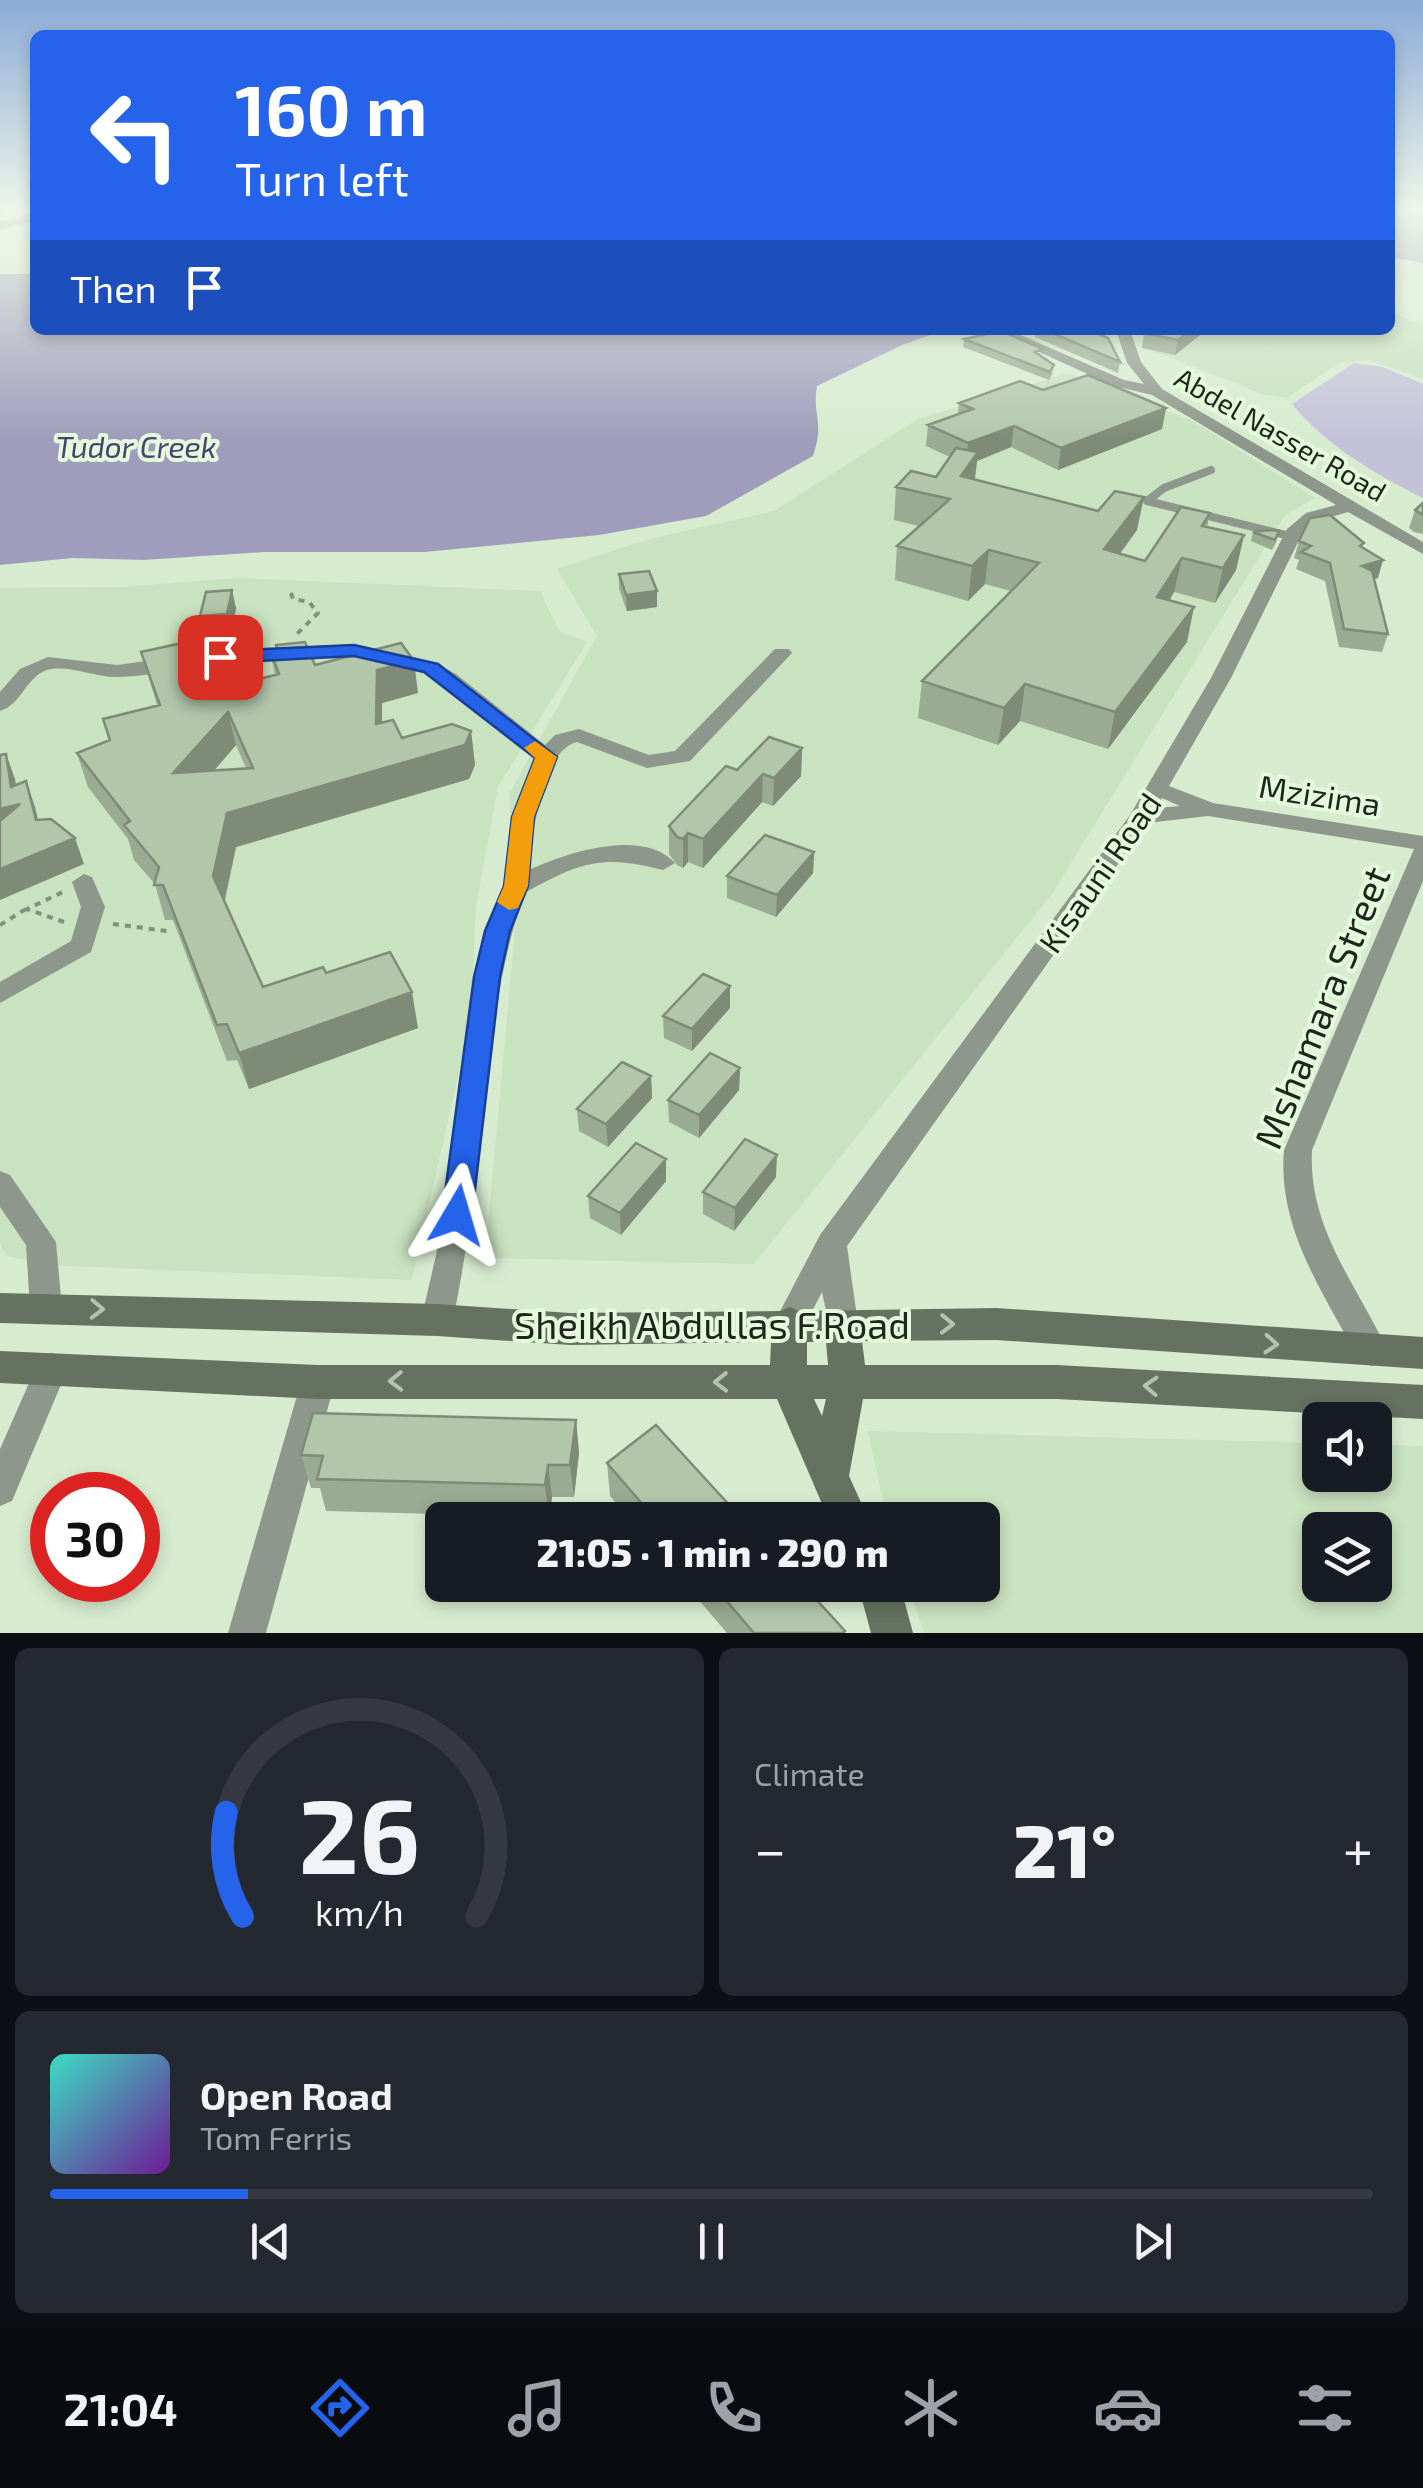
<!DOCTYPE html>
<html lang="en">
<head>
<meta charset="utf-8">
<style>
  body { margin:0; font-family:"Exo 2",sans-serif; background:#242831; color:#f1f3f6; height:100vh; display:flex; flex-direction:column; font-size:38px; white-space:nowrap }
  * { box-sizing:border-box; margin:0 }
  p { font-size:32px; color:#9ea1a6 }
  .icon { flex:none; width:55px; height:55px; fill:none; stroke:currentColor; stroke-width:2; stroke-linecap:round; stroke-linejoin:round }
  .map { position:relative; height:1633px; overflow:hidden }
  .drawer { display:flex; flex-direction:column; gap:15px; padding:15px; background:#0d0f14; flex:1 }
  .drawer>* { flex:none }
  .hud { position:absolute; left:30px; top:30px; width:1365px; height:305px; border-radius:15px; box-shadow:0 5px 15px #0003; background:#2563eb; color:#fff; overflow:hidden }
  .fabs { position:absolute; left:1302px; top:1402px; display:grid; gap:20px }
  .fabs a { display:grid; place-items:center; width:90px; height:90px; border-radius:15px; background:#171b24; box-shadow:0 5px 15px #0003; font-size:50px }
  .speed { position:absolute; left:30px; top:1472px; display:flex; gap:20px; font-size:50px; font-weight:700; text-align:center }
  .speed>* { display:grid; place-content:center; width:130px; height:130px; border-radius:50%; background:#171b24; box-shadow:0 5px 15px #0003; line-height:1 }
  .speed .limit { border:15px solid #d22; background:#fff; color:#111 }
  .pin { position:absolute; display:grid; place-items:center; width:85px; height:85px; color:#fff; margin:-42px; border-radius:20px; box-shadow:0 5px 15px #0006 }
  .me { position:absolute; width:110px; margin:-55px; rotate:7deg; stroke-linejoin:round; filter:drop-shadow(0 0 8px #0008) }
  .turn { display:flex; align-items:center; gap:35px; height:210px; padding:0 40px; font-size:45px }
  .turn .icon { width:130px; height:130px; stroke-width:2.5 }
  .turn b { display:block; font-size:70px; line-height:85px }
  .then { display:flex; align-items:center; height:95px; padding:0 40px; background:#0003; gap:20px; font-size:38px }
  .big { font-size:75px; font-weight:800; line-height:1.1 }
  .drawer .widget { flex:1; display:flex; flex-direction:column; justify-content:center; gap:15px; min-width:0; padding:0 35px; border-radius:15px; background:#242831 }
  .drawer .dial { align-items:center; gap:0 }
  .dial svg { height:260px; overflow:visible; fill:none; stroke:#363941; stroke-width:7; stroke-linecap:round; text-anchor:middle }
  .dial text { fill:#f1f3f6; stroke:none }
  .song { display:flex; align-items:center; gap:30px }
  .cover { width:120px; height:120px; border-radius:15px; background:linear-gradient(135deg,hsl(170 70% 55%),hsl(280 70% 35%)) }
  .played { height:10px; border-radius:5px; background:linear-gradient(90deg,#2563eb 15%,#363941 15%) }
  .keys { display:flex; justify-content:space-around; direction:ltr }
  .heat { display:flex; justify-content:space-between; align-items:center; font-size:55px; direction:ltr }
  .drawer .tiles { flex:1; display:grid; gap:15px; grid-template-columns:1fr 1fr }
  .widget:last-child { grid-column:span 2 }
  .trip { position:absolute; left:425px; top:1502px; width:575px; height:100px; border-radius:15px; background:#171b24; box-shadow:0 5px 15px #0003; font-weight:800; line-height:100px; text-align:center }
  .menu { display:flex; height:160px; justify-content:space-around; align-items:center; background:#090b0e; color:#9ea1a6 }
  .menu .icon { width:70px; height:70px }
  .menu .on { color:#2563eb }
  .menu b { font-size:45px; color:#f1f3f6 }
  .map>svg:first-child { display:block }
  .built { fill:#c9e2bf; fill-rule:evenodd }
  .green { fill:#c4c2d9 }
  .water { fill:#a09dbc }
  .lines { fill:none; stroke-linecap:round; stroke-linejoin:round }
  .path { stroke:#82917c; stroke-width:4; stroke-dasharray:6 6; stroke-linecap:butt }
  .lane { stroke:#8e978b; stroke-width:8 }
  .street { fill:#8e978b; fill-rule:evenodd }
  .secondary { fill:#657260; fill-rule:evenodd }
  .highway { fill:#304129; fill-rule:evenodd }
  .wall { fill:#99ab92; fill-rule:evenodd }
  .shaded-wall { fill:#7d8b77 }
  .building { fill:#b2c7aa; stroke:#7d8b77; stroke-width:2.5; fill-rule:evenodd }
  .oneway { stroke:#b1c4aa }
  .route { fill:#2563eb; stroke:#184099; stroke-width:2.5 }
  .slow { fill:#f59e0b }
  .labels { text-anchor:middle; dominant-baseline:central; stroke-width:8; stroke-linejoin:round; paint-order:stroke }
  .far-street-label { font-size:28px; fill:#1e251a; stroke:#e4fadc }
  .far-water-label { font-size:30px; font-style:italic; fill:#49426f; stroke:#e4fadc }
  .street-label { font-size:32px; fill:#1e251a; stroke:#e4fadc }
  .near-street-label { font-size:38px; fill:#1e251a; stroke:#e4fadc }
</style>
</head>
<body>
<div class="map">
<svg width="1423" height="1633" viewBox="0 0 1423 1633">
  <rect width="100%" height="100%" fill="#d7eccf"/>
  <path class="built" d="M1390,312l33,13v54l-54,-19 -30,3 -52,35 -25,-4 -111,-44 -12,-20h251z
    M1068,373l123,47 124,78 -30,17 -233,379 -298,370 -269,-6 32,-350 -8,-114 88,-158 -40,-67 92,-30 125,-28 144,-92z
    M235,578l305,13 19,40 28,11 -89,145 -22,119 -5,113 -59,261 -369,-15 -37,-10 -6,-11v-656l123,-1z
    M868,1431l452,12v32h55v-30l48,1v187h-499l-16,-48h74v-65h-95zM1320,1530h55v55h-55z"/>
  <path class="green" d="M1354,363l29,4 40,17v114c-49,-24 -96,-52 -131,-94z"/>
  <path class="water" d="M1390,209h33v54l-33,-6z
    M0,274h35v56h909l-42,15 -85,41c-5,31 8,34 -4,70l-107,60 -107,19 -174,17h-160l-122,8 -70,-2 -73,7z"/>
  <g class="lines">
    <path class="path" d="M291,593l2,6 16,3 9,11 -23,23
      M64,922l-37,-13 38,-18
      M113,924l54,7
      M0,925l26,-16"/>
    <path class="lane" d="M1211,470l-47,18 -17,13 147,36"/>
    <path class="street" d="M991,330h18l115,50 20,4 -17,-21 -11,-33h14l11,32 21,27 261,153v12l-75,-42 -30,9 -15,11 -72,146 -62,108 44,17 210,33v45l-111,269c-4,79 45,134 76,202l-4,10 -12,4 -12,-4c-35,-67 -83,-133 -76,-212l130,-301 -206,-33 -61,7 -300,423 11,78 -5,10 -11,4 -11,-4 -9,-42 -21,41 -11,4 -11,-4 -5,-10 46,-88 310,-420 81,-137 76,-149 19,-16 30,-8 -184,-110 -38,-9zM1162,798l18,8 -24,2z
      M354,644l83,20 19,10 89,71 10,-10 24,-6 70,26 26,-4 100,-102h14l3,4 -102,108 -43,7 -70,-26c-36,8 -45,97 -48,128 36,-17 114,-43 146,-7l-12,7c-61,-16 -82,-8 -137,22 -25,63 -31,126 -39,194 -9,78 -18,156 -34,234l-5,10 -11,4 -11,-4 -5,-10 16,-69 37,-274 12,-46 18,-44 8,-70 23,-59c-34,-27 -69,-65 -108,-84 -91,-42 -212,-2 -308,3 -22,1 -46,-11 -68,-8 -24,4 -29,36 -51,42v-19l20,-23 28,-12 69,8 103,-14z
      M84,874l8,3 13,30 -14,45 -91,51v-21l71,-41 10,-34 -9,-25z
      M0,1171l10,4 46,67 6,66 -5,10 -11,4 -11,-4 -5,-10 -4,-63 -26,-38z
      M52,1353l12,5 4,10 -56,133 -12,5v-57l40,-91z
      M318,1367l12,4 5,11 -69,251h-38l73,-251 5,-11z"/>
    <path class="secondary" d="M35,213v8l-35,8v-8z
      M0,1293l437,11 133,9 210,-2 10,-4 9,4 197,-3 427,29v32l-427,-29 -134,1 3,24h192l366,20v34l-366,-20h-194l-14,77 20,44h-40l-52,-121h-459l-318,-16v-32l318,14h452l1,-23 -201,3 -133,-9 -437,-13zM807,1342h19l2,23h-21zM814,1399h12l-4,17z
      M858,1585h42l13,48h-42z"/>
    <path class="highway" d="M0,209h14l-14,6z"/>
  </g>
  <path class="wall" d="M1036,330h53l31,32 -2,11 -83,-36z
    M1148,330h58l-31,25 -33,-7 2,-15z
    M964,339l89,34 -4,7 -86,-33z
    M1043,390l123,18 -4,21 -104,41 -47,-23 -34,14 -2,18 162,51 -17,24 25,7 65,-48 -3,14 37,8 -8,35 -21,33 -41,-11 -4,8 17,42 -79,107 -88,-28 -22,24 -80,-27 4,-37 89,-90 -26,-7 -17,17 -73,-21 2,-34 22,-20 -25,-6 2,-33 40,-10 14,-20 -24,-11 2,-21 30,-11 1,-11z
    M1423,503v31l-9,-2 -5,-4 6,-18z
    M1253,532l24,9 -5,9 -21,-9z
    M1299,541l64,6 15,31 -4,1 14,55 -6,18 -43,-5 -14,-66 -29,-12 3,-9 -5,-2z
    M619,574l38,17v16l-30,4 -8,-22z
    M232,590l4,19 -5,24 -26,2 -5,-19z
    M270,651l148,42 -36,10v20l20,15 69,-7 4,34 -6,14 -233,68 -11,54 38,86 63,-14 92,55 -169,61 -12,-29 -10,1 -54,-141h-8l-10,-36 -21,-24 -6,-21 -40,-52 -11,-34 32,-13 -6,-21 54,-14 -16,-53 95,33 39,-10zM236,745l10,23 -32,2z
    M802,748l-1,28 -28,30 -11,-4 -59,66 -15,-6 -5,6 -6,-3 -8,-11v-28l68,-56z
    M814,852l-1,21 -37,44 -49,-19v-22z
    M730,1008l-38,43 -28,-13 -1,-22z
    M740,1068l-1,22 -40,48 -30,-16 -1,-22z
    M651,1076l1,22 -44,49 -29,-16 -2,-22z
    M666,1159v22l-45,54 -31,-17 -2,-22z
    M776,1177l-42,54 -31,-17v-22z
    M576,1420l3,33 -5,44h-22l-3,20 -223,-6 -6,-23h-9l-10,-33z
    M607,1463l136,57h-112l-21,-24z
    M686,1585h117l42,46 -1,2h-117z"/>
  <path class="shaded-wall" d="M1191,330h15l-31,25 3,-15z
    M1166,408l-4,21 -104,41 3,-22z
    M1014,426l-3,21 -34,14 -3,23 -13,-8 5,-11 2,-22z
    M1144,497l-7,33 -40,54 7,-35z
    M1244,535l-8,35 -21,33 8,-35z
    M989,550l-4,34 -17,17 4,-35z
    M1182,558l-8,34 -24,40 7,-35z
    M1383,560l-5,18 -21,5 5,-17z
    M232,590l4,19 -5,24 -4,-19z
    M657,591v16l-30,4 -1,-16z
    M1194,607l-7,35 -79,107 7,-37z
    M414,661l4,32 -36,10v55l-6,-34 1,-54z
    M1025,684l-5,37 -22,24 6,-37z
    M228,712l8,33 -53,62 -10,-34z
    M471,731l4,34 -6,14 -233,68 -14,64 -9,-35 14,-63z
    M802,748l-1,28 -28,30 1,-28z
    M6,754l9,25 4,25 -19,33v-28l11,-22z
    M763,774l-1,28 -59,66v-29z
    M26,781l9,26 9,38 -8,-25z
    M688,833v29l-5,6v-29z
    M75,838l9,26 -84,36v-31z
    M814,852l-1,21 -37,44 1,-22z
    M730,986v22l-38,43v-22z
    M412,992l6,36 -169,61 -10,-36z
    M740,1068l-1,22 -40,48v-23z
    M651,1076l1,22 -44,49 -2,-23z
    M777,1155l-1,22 -42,54 1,-23z
    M666,1159v22l-45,54 -1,-22z
    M576,1420l3,33 -5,44 -4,-32z
    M548,1465l4,32 -3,20 -4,-32z"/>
  <path class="building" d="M1045,330h44l19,8 12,24z
    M1148,330h43l-13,10 -34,-7z
    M1001,331l42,18 -8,3 19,13 -4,7 -86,-33z
    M1088,375l78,33 -105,40 -47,-22 -46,17 -40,-18 45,-16 -14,-6 61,-22 23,9z
    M956,448l22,4 -17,24 137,35 17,-20 29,6 -40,52 41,12 36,-54 29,6 -8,13 42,9 -21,33 -41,-10 -25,39 37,10 -79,105 -90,-28 -21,24 -82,-27 117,-118 -50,-13 -17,16 -75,-20 53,-47 -54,-12 15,-16 25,6z
    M1423,503v12l-8,-5z
    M1330,515l34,28 -4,3 23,14 -21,6 10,5 16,63 -44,-5 -14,-66 -29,-11 10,-6 -12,-5 11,-23z
    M1272,530l7,1 -4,9 -22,-8z
    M649,571l8,20 -31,4 -7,-21z
    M232,590l-5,24 -27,2 6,-24z
    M214,636l22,49 43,-11 -9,-23 7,-2 -1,-4 29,-3 10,23 86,-22 13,18 -37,9 -1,54 17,-4 9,18 50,-14 19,7 -6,14 -238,68 -14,63 50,111 60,-20 3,6 64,-21 22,40 -173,61 -12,-29 -10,1 -54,-140h-9l5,-18 -35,-42 6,-4 -53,-68 33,-13 -7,-21 57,-14 -19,-53zM228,712l25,56 -80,5z
    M769,737l33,11 -28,30 -11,-4 -60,65 -15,-6 -5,6 -6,-2 -8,-11 57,-60 11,4z
    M6,754l5,33 15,-6 10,39 15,-1 24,19 -75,31v-48l20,-17 -20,5v-54z
    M765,835l49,17 -37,43 -50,-19z
    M703,974l27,12 -38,43 -29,-13z
    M710,1053l30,15 -41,47 -31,-15z
    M622,1062l29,14 -45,48 -29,-15z
    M745,1139l32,16 -42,53 -32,-16z
    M636,1143l30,16 -46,54 -32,-17z
    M313,1413l263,7 -6,45h-22l-3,20 -228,-6 6,-23 -22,-1z
    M656,1425l87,95h-87l-49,-57z
    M713,1585h90l42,46 -2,2h-89z"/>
  <defs><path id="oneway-chevron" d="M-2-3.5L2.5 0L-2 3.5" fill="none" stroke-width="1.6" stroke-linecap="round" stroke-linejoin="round" transform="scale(2.5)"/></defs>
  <g class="oneway">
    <use href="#oneway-chevron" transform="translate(97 1309) rotate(2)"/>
    <use href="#oneway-chevron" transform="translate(947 1324) rotate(1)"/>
    <use href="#oneway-chevron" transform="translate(1271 1344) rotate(4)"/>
    <use href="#oneway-chevron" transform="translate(396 1381) rotate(179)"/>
    <use href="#oneway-chevron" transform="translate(721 1382) rotate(179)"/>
    <use href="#oneway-chevron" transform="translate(1151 1386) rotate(-177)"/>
  </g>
  <linearGradient id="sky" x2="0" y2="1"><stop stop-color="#8babd6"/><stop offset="0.48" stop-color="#edf6e9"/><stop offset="1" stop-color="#edf6e9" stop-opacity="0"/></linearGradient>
  <rect width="1423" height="438" fill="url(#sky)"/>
  <path class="route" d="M354,645l84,19 119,93 -23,60 -6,69 -18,45 -10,46 -28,238 -5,9 -10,4 -11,-4 -4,-9 32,-238 11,-46 19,-45 8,-69 23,-59 -111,-86 -70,-16 -134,7 -10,-6 10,-6z"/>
  <path class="slow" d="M535,741l22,16 -23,60 -6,69 -10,22 -9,2 -12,-8 7,-16 8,-69 23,-59 -11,-10z"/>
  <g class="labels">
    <g class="far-street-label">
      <text transform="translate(1281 434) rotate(30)">Abdel Nasser Road</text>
    </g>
    <g class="far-water-label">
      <text x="136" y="446">Tudor Creek</text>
    </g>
    <g class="street-label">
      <text transform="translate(1320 794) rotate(9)">Mzizima</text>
      <text transform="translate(1099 872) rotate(-55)">Kisauni Road</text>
    </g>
    <g class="near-street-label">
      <text transform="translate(1321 1007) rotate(-68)">Mshamara Street</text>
      <text x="712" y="1324">Sheikh Abdullas F.Road</text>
    </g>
  </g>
</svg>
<div class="fabs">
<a><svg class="icon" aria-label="sound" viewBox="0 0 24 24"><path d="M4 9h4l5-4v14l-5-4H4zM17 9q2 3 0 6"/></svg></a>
<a><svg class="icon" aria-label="layers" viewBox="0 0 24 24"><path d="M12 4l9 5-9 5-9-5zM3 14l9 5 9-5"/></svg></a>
</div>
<div class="speed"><div class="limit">30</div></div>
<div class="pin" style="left:220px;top:657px;background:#d93025"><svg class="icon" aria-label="arrive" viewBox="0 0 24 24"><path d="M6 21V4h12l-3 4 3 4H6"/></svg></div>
<svg class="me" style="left:457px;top:1215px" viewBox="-20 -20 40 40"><path d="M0-17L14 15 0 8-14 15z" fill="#2563eb" stroke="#fff" stroke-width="4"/></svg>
<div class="trip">21:05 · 1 min · 290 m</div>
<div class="hud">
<div class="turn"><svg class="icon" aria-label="left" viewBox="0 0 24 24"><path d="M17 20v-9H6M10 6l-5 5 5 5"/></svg><div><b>160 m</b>Turn left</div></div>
<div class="then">Then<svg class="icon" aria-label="arrive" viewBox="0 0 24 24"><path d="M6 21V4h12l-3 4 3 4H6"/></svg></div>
</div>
</div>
<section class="drawer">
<div class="tiles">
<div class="widget dial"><svg viewBox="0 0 100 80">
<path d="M14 69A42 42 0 1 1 86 69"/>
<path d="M14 69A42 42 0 0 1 9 37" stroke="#2563eb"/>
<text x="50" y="56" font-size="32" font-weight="700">26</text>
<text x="50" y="72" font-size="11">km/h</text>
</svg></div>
<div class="widget"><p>Climate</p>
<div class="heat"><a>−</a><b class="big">21°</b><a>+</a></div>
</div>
<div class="widget">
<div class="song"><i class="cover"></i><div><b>Open Road</b><p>Tom Ferris</p></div></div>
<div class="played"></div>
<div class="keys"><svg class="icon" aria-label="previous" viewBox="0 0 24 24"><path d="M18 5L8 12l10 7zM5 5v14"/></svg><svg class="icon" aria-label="pause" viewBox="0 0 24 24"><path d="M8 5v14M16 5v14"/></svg><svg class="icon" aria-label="next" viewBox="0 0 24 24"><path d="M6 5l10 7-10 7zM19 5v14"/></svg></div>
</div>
</div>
</section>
<nav class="menu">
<b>21:04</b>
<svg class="icon on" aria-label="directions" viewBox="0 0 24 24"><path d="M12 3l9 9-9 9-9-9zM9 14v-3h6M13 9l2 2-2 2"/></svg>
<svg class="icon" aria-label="music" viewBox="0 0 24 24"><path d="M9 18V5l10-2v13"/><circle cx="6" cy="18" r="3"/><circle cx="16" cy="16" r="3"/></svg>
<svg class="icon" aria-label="phone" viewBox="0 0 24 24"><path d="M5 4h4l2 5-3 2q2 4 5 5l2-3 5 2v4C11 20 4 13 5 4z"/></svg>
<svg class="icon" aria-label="climate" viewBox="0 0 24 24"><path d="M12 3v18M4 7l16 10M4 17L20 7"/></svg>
<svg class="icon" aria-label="car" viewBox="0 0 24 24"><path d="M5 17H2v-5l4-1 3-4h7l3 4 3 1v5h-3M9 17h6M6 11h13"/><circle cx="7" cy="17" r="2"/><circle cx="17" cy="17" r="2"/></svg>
<svg class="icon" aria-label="filters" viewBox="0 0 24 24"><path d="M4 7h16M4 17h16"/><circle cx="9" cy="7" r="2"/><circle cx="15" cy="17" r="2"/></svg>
</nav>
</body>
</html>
